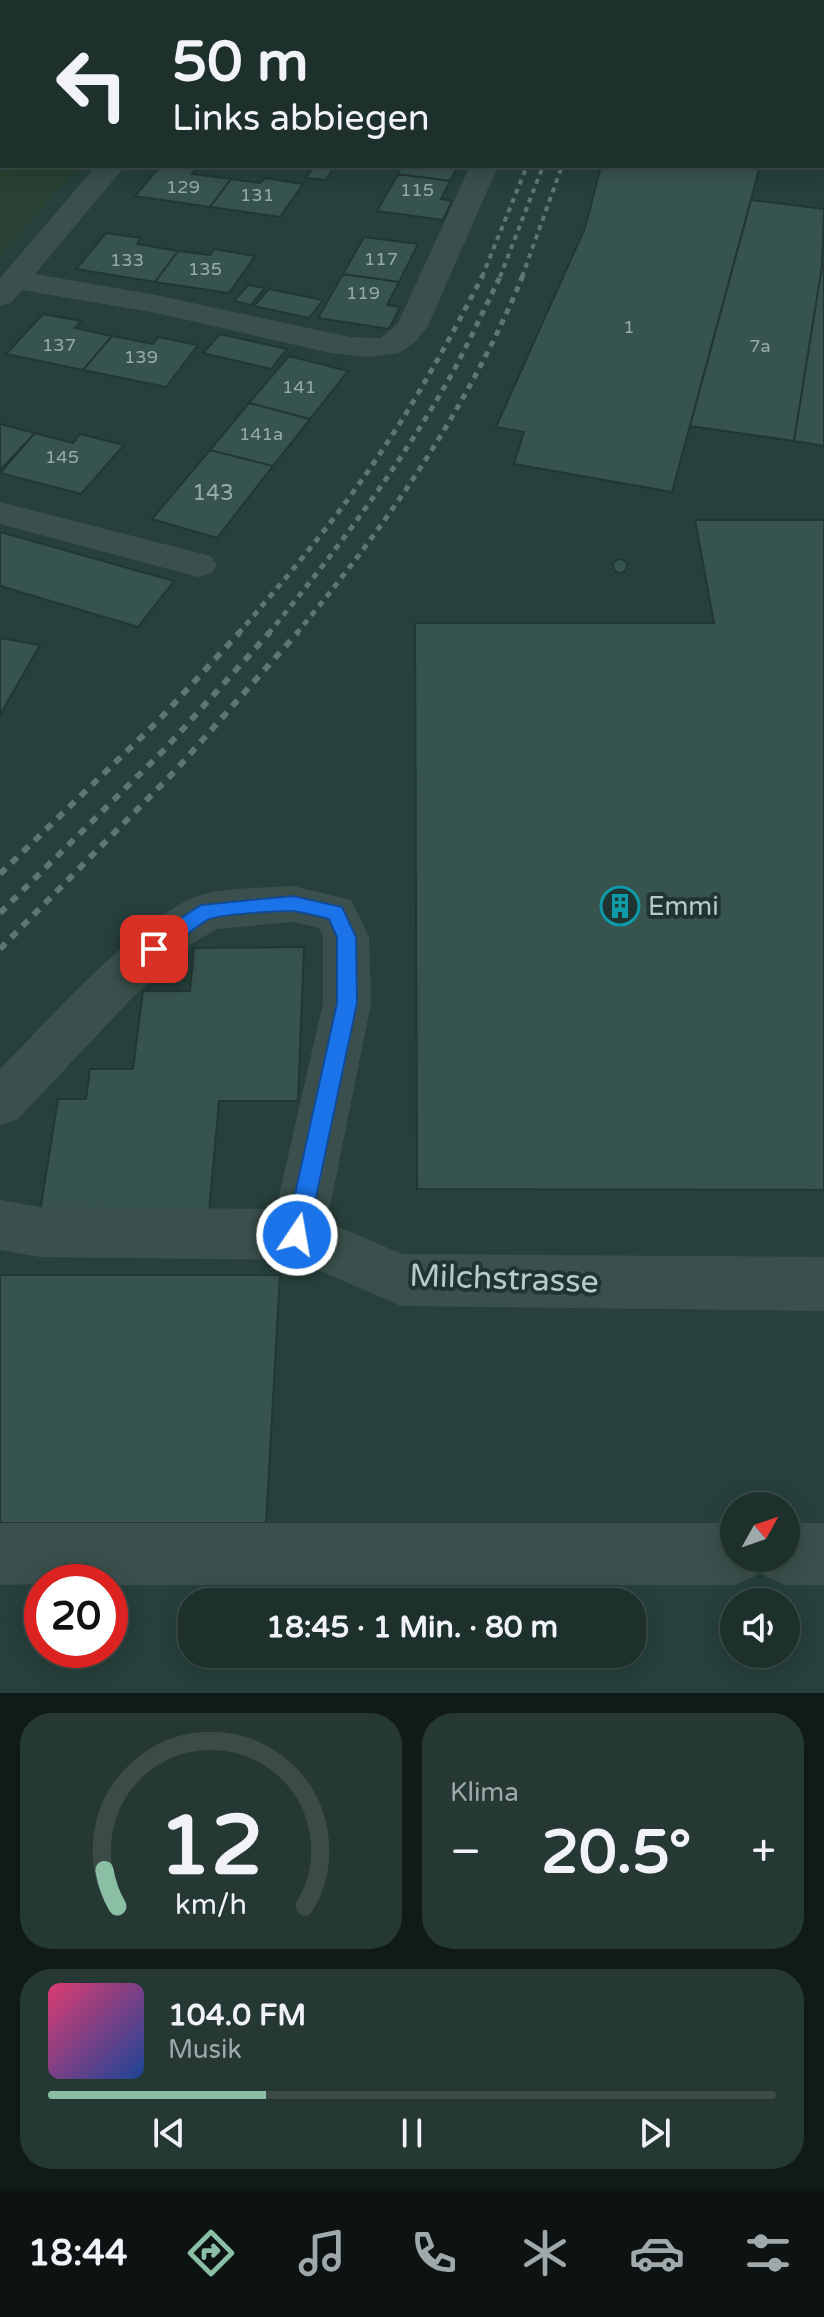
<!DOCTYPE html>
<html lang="de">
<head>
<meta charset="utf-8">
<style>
  body { margin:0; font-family:"Varela Round",sans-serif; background:#253834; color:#f1f3f6; height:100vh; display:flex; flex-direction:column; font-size:30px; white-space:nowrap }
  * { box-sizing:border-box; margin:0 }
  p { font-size:26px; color:#a0a9a9 }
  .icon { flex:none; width:44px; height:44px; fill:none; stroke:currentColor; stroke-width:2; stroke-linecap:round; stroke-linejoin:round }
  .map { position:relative; height:1693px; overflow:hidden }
  .panel { display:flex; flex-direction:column; gap:20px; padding:20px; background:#101a18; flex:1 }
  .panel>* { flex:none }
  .top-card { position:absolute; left:0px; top:0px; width:824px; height:168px; box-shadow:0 4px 20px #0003,0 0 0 2px #3b4b48; background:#1d302c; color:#f1f3f6; overflow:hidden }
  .needle { width:52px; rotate:50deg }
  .buttons { position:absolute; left:720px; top:1492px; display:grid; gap:16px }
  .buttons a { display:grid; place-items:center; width:80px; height:80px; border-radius:50%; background:#1d302c; box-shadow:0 4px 20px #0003,0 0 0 2px #3b4b48; font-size:40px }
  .speed { position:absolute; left:24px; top:1564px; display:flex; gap:16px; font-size:40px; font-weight:700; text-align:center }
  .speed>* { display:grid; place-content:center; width:104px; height:104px; border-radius:50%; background:#1d302c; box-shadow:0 4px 20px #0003,0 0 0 2px #3b4b48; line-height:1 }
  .speed .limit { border:12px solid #d22; background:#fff; color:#111 }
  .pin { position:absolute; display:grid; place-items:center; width:68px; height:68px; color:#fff; margin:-34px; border-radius:16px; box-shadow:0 4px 12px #0006 }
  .me { position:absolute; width:88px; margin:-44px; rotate:12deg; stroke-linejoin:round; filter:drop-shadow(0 0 6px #0008) }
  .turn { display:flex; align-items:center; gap:28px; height:168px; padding:0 40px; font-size:36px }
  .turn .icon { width:104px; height:104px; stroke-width:2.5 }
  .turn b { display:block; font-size:56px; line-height:68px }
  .big { font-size:60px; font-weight:700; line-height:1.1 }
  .panel .widget { flex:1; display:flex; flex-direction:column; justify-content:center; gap:12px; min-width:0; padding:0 28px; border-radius:32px; background:#253834 }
  .panel .dial { align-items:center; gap:0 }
  .dial svg { height:208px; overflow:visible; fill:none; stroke:#3b4b48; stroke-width:7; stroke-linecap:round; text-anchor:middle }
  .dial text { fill:#f1f3f6; stroke:none }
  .song { display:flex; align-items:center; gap:24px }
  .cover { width:96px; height:96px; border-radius:12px; background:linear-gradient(135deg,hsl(340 70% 55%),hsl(220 70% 35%)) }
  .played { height:8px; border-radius:4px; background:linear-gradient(90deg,#8abfa5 30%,#3b4b48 30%) }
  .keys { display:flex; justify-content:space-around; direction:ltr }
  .heat { display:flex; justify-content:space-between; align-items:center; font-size:44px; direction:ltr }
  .panel .tiles { flex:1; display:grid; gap:20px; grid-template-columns:1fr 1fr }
  .widget:last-child { grid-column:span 2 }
  .trip { position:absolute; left:178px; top:1588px; width:468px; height:80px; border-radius:32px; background:#1d302c; box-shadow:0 4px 20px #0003,0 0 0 2px #3b4b48; font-weight:700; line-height:80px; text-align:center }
  .tab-bar { display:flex; height:128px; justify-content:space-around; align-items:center; background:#0c1312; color:#a0a9a9 }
  .tab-bar .icon { width:56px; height:56px }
  .tab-bar .current { color:#8abfa5 }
  .tab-bar b { font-size:36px; color:#f1f3f6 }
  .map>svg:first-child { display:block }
  .green { fill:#294132 }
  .building { fill:#37534e; stroke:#223733; stroke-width:2 }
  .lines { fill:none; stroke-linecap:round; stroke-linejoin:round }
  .minor { fill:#3b504c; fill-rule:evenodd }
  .major { fill:#596f6c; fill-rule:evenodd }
  .rail-far2 { stroke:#5e7672; stroke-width:4; stroke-dasharray:5 5; stroke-linecap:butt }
  .rail-far1 { stroke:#5e7672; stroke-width:5; stroke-dasharray:6 6; stroke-linecap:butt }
  .rail { stroke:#5e7672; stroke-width:6; stroke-dasharray:8 8; stroke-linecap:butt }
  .route { fill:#1a73e8; stroke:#114b97; stroke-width:2 }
  .labels { text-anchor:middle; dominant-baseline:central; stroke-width:8; stroke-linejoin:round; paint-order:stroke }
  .far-number-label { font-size:18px; fill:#96aba8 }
  .number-label { font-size:22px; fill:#96aba8 }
  .poi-label { font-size:26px; fill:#b8cac8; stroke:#203531; text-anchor:start }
  .near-street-label { font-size:32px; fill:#b8cac8; stroke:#203531 }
</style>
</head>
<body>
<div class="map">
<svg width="824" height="1693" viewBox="0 0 824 1693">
  <rect width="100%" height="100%" fill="#27403b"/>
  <path class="green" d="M0,0h226l-224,2v164h77l-79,89z"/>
  <path class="building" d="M822,47h2v74h-2z
    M160,166l36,3 -4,5 39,5 -21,28 -75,-11z
    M314,166h21l-9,14 -20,-2z
    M402,166h56l-8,15 -52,-7z
    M601,166h159l-88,326 -158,-28 10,-32 -28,-5 89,-199z
    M398,174l52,7 -9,18 11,2 -9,19 -66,-9z
    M265,178l38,6 -23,33 -70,-10 21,-28 29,4z
    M751,200l73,9 -2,57 -28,175 -104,-15z
    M106,233l35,5 -4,6 41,7 -23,31 -79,-13z
    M364,237l54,7 -19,38 -56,-8z
    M214,249l41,7 -26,37 -74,-11 23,-31 32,4z
    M822,266h2v180l-30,-5z
    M343,274l56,8 -12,23 13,2 -11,22 -71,-11z
    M248,285l17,3 -14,17 -17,-4z
    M269,289l54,11 -14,18 -55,-12z
    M43,314l38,7 -6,7 37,8 -29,34 -77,-16z
    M220,334l67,15 -16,20 -68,-16z
    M112,336l41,8 5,-7 40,8 -32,42 -83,-17z
    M289,356l59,15 -38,48 -61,-16z
    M249,403l61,16 -37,47 -63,-16z
    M0,424l35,9 -35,37z
    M35,433l38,10 7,-9 44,11 -43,49 -81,-21z
    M210,450l63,16 -56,72 -65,-19z
    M695,520h129v670l-407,-1 -2,-566h299z
    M0,532l174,49 -36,46 -138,-41z
    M613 566a7 7 0 1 1 14 0a7 7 0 1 1-14 0Z
    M0,638l40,7 -40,70z
    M304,947l-6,154h-79l-10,110 -169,1 18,-113h28l4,-30h43l10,-78h47l4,-43z
    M0,1275h280l-14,248h-266z"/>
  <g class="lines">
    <path class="minor" d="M240,0h24l-25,2z
      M96,166h29l-90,108 121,21 194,42 31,1 17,-15 72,-157h28l-70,160 -14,17 -15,10 -31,4 -37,-4 -175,-40 -134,-23 -11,13 -11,3v-28z
      M0,502l211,54 6,9 -6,9 -13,3 -198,-53z
      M293,886l58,14 18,37 2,66 -44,219 75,32 422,3v54l-423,-5 -106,-46 -255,-3 -40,-7v-50l40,7 236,2 47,-206v-66l-4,-9 -26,-6 -76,7 -27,16 -58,53 -114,121 -18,6v-56c44,-44 150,-164 208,-176 27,-6 57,-5 85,-7z
      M0,1523h734v35h52v-35h38v62h-38l-22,-9 -4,-11 -4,11 -22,9h-624v-3l-110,3z"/>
    <path class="major" d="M805,0h19v8l-2,-6z"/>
    <path class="rail-far2" d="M482,277l45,-111
      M500,277l43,-111
      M522,277l40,-111"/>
    <path class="rail-far1" d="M238,634c48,-56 96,-112 137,-173 41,-60 75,-122 108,-186
      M268,634c66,-80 129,-164 181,-255 19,-34 35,-70 52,-104
      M296,634c91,-109 173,-227 227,-359"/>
    <path class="rail" d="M0,874l159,-154 81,-88
      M0,913l165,-164 105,-117
      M0,949l175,-178 123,-139"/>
  </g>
  <path class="route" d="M293,896l49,11 14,30 1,66 -49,232 -3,8 -8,3 -7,-3 -4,-8 51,-232v-66l-8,-18c-12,-3 -25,-7 -37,-8 -15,0 -70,3 -82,8 -18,7 -46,41 -63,36l-3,-6 23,-22 34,-22z"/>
  <defs>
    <g id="building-ring" transform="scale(2)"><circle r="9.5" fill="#203531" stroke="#0f9aa8" stroke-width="1.5"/><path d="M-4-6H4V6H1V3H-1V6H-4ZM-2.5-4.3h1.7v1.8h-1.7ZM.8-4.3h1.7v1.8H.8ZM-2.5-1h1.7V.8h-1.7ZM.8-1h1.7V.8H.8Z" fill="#0f9aa8"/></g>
  </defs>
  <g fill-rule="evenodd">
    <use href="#building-ring" x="620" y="906"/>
  </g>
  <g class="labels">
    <g class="far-number-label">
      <text x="183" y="187">129</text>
      <text x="417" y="190">115</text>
      <text x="257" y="195">131</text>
      <text x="381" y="259">117</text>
      <text x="127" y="260">133</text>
      <text x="205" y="269">135</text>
      <text x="363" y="293">119</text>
      <text x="629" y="327">1</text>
      <text x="59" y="345">137</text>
      <text x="760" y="346">7a</text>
      <text x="141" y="357">139</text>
      <text x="299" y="387">141</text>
      <text x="261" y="434">141a</text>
      <text x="62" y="457">145</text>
    </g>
    <g class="number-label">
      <text x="213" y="493">143</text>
    </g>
    <g class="poi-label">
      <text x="648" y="906">Emmi</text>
    </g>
    <g class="near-street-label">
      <text transform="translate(504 1279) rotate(2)">Milchstrasse</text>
    </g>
  </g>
</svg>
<div class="buttons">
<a><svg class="needle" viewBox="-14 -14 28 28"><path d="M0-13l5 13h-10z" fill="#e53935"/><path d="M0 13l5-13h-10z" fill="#a0a9a9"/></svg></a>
<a><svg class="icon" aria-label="sound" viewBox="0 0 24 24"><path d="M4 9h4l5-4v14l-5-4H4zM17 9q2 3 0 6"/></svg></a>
</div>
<div class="speed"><div class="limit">20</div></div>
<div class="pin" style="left:154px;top:949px;background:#d93025"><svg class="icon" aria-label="arrive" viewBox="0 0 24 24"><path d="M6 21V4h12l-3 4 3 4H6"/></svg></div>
<svg class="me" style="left:297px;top:1235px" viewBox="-20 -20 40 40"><circle r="17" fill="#1a73e8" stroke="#fff" stroke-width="3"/><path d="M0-11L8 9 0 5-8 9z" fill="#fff"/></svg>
<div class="trip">18:45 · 1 Min. · 80 m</div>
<div class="top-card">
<div class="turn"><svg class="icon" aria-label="left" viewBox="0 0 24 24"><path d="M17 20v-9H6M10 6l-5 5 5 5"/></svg><div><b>50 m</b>Links abbiegen</div></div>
</div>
</div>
<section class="panel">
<div class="tiles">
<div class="widget dial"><svg viewBox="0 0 100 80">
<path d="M14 69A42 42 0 1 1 86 69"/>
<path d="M14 69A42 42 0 0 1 9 55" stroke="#8abfa5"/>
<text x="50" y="56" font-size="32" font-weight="700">12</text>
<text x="50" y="72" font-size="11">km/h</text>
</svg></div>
<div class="widget"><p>Klima</p>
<div class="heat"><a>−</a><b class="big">20.5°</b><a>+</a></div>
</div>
<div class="widget">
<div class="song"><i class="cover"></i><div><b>104.0 FM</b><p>Musik</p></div></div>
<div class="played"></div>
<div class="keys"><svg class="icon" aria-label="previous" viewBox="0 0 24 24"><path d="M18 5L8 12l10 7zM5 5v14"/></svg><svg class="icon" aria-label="pause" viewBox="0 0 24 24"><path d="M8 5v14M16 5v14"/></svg><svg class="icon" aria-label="next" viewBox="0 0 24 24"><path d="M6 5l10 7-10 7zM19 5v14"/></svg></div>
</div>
</div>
</section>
<nav class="tab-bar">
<b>18:44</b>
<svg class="icon current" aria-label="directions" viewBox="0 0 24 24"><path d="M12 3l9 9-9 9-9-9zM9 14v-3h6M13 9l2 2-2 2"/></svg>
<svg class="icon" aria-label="music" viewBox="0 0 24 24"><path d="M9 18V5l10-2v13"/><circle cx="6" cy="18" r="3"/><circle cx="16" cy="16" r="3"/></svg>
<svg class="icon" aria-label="phone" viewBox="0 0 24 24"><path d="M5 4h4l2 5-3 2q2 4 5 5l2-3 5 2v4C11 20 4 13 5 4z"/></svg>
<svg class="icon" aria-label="climate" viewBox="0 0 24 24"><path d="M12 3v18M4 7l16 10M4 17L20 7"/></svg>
<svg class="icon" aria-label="car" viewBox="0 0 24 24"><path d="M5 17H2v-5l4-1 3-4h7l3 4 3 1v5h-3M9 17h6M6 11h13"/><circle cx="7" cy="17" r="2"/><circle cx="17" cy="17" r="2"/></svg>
<svg class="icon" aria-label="filters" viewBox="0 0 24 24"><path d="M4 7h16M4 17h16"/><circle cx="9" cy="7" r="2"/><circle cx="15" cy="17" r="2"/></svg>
</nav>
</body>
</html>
